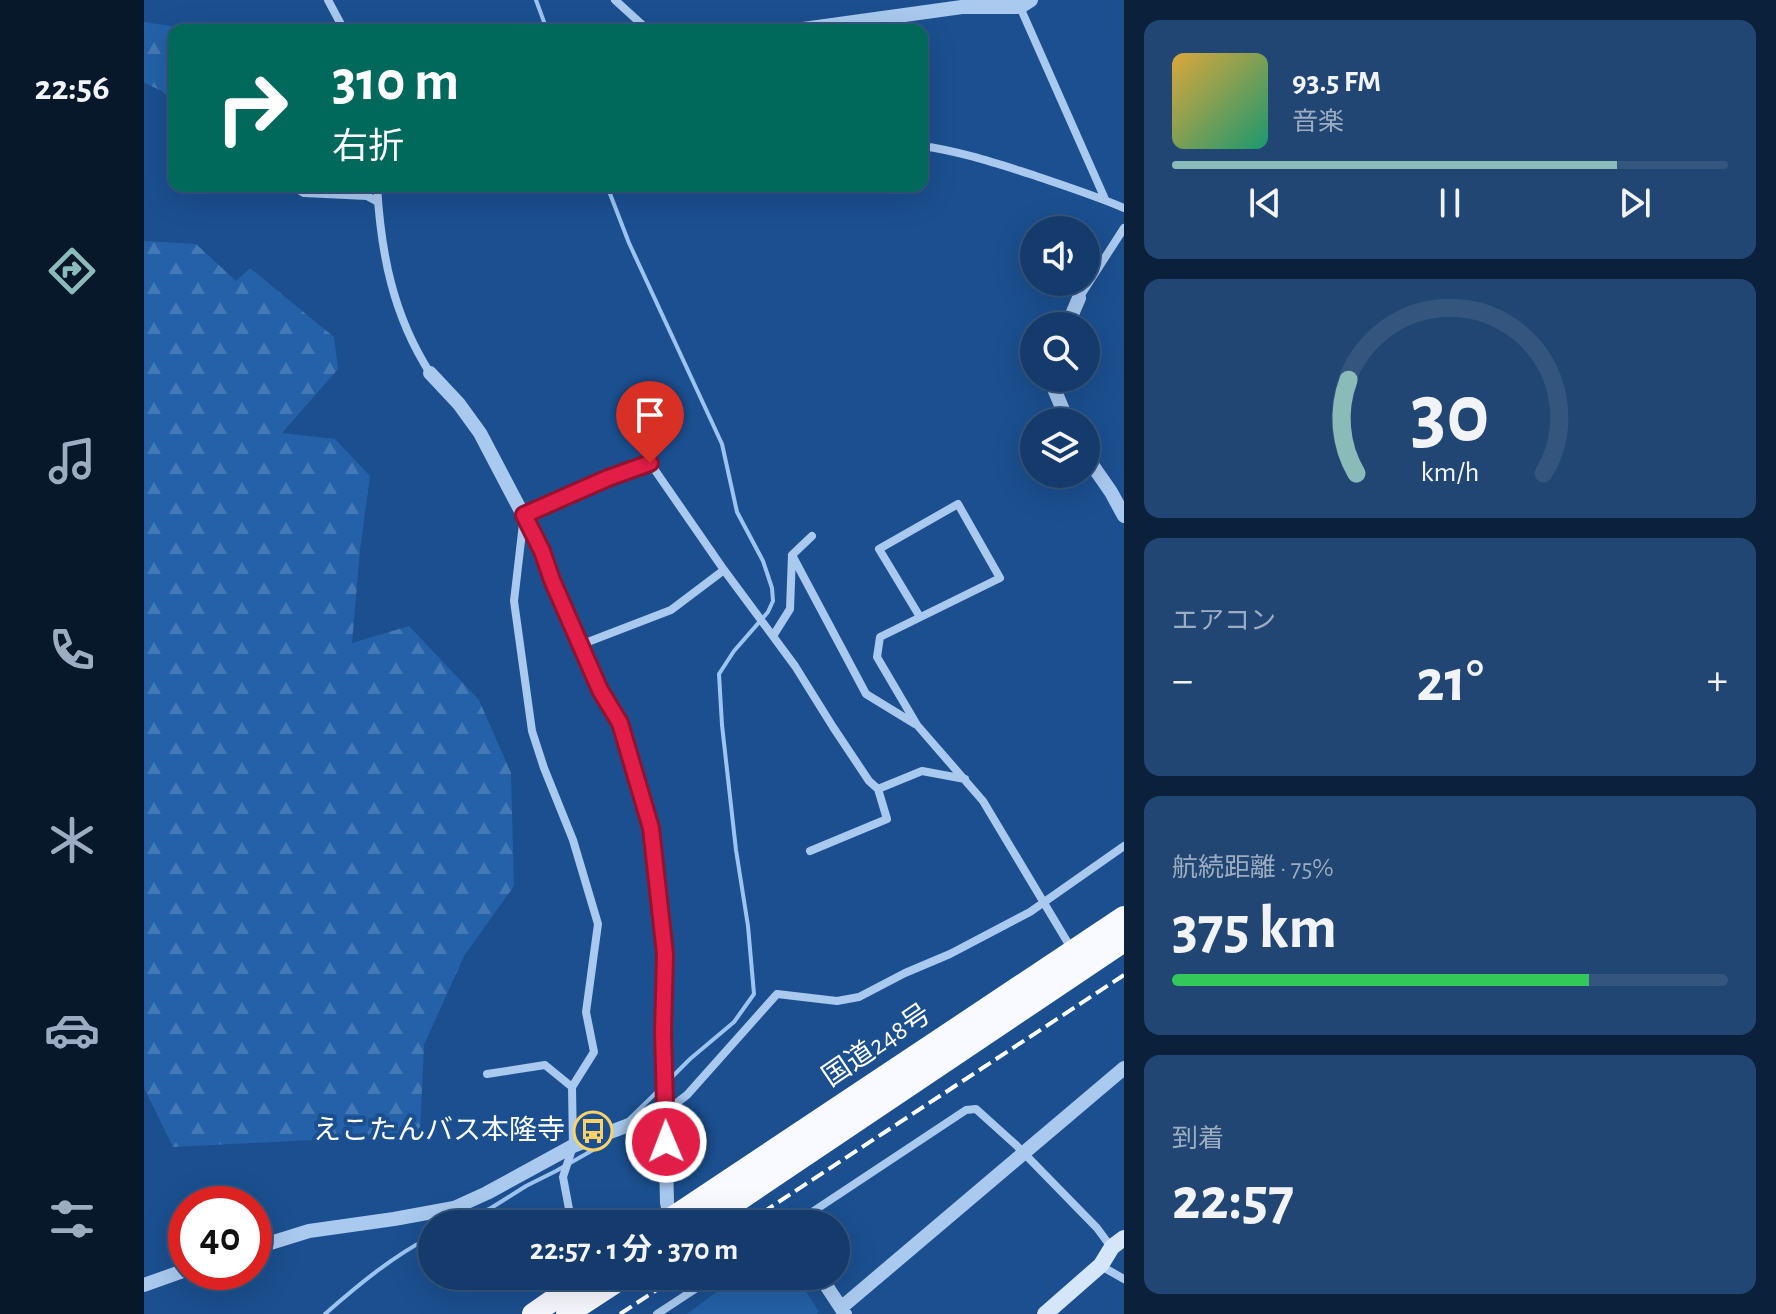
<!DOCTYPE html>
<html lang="ja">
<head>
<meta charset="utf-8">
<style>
  body { margin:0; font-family:"Alegreya Sans","Noto Sans JP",sans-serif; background:#214673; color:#f1f3f6; height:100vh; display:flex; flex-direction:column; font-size:30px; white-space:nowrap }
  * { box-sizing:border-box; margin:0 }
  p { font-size:26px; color:#9dadc1 }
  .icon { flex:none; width:44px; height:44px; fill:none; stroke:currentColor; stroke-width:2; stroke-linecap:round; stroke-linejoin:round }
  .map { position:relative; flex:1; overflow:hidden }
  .sheet { display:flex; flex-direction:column; gap:20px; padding:20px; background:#0b203b; width:652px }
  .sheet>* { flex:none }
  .top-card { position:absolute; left:24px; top:24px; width:760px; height:168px; border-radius:16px; box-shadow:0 8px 32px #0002,0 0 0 2px #33557e; background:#00695c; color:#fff; overflow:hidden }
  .controls { position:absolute; left:876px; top:216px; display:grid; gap:16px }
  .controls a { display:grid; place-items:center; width:80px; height:80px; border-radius:50%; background:#143b6b; box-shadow:0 8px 32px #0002,0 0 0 2px #33557e; font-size:40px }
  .speed { position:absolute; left:24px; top:1186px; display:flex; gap:16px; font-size:40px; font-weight:700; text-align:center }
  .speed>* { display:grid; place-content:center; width:104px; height:104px; border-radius:50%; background:#143b6b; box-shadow:0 8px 32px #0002,0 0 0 2px #33557e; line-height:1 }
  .speed .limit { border:12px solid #d22; background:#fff; color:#111 }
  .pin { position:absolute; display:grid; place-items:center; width:68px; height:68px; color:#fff; margin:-82px -34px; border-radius:50% 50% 50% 0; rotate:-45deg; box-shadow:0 0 8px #0007 }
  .pin .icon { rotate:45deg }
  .me { position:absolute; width:88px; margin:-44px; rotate:359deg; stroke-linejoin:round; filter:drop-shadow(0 0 6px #0008) }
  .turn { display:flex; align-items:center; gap:28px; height:168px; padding:0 32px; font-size:36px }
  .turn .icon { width:104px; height:104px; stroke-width:2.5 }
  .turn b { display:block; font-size:56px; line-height:68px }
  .big { font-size:60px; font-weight:700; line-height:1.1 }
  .sheet .tile { flex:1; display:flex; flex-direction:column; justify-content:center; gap:12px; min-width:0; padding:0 28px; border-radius:16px; background:#214673 }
  .sheet .dial { align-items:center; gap:0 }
  .dial svg { height:208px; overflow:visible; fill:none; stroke:#33557e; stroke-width:7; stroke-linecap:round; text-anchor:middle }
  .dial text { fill:#f1f3f6; stroke:none }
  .song { display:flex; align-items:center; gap:24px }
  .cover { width:96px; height:96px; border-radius:12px; background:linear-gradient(135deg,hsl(40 70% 55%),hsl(160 70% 35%)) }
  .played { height:8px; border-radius:4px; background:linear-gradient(90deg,#8bbbb9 80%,#33557e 80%) }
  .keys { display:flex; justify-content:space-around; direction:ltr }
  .heat { display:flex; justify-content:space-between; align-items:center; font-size:44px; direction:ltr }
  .charge { height:12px; border-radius:6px; background:linear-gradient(90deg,#34c759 75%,#33557e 0) }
  .trip { position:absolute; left:274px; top:1210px; width:432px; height:80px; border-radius:40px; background:#143b6b; box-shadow:0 8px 32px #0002,0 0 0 2px #33557e; font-weight:700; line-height:80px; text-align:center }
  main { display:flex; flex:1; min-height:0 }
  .tab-bar { display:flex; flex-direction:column; width:144px; justify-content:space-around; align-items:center; background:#08182b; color:#9dadc1 }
  .tab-bar .icon { width:56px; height:56px }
  .tab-bar .current { color:#8bbbb9 }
  .tab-bar b { font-size:36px; color:#f1f3f6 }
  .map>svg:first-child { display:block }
  .forest { fill:url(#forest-firs) }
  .park { fill:#2461a8 }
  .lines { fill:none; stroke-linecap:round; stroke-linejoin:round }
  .stream { stroke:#9cc4f0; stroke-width:4 }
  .minor { stroke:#a9c9ee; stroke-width:8 }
  .tertiary { stroke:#a9c9ee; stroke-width:14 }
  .secondary { stroke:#d6e6fa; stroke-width:16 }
  .trunk { stroke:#f8faff; stroke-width:22 }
  .rail { stroke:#fff; stroke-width:4; stroke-dasharray:14 6; stroke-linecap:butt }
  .route-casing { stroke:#92132f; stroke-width:20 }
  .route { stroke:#e11d48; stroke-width:14 }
  .labels { text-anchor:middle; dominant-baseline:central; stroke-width:8; stroke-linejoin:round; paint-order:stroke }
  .street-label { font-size:28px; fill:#fff; stroke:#1b4f8f }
  .poi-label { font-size:28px; fill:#fff; stroke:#1b4f8f; text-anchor:end }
</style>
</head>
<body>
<main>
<nav class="tab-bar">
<b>22:56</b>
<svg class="icon current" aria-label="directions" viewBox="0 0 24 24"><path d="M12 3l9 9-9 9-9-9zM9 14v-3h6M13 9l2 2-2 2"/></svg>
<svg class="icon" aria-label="music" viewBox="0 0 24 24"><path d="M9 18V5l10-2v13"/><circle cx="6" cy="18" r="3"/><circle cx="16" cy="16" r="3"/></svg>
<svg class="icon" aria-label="phone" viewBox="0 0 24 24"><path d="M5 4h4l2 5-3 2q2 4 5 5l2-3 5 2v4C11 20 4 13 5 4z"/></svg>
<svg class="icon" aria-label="climate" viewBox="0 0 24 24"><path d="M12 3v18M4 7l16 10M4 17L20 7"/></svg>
<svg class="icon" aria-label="car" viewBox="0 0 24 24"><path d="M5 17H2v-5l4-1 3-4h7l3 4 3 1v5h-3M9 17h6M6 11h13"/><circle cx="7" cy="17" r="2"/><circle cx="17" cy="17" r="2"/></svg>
<svg class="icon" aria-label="filters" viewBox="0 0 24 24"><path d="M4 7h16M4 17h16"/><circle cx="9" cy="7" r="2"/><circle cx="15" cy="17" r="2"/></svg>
</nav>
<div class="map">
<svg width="980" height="1314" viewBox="0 0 980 1314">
  <defs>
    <pattern id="forest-firs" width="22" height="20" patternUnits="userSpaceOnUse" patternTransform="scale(2)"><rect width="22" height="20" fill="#2461a8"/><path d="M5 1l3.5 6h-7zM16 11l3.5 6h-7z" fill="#4579b5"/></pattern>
  </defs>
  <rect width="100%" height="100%" fill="#1b4f8f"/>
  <path class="forest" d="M0,22l54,8h-24v73l-12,-12 -18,-8z
    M0,241l52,3 40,37 14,-13 84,69 4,32 -56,64 53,6 35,37 -10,74 -8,93 57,-17 70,74 32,73 3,113 -50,70 -40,89 -4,87 -66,6 -181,9 -29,-59z"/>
  <path class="park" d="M594,1276h58l23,36 -3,2h-129z"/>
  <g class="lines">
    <path class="stream" d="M392,0l11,30
      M463,186l22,57 93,201 15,68 26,49 9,27 1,13 -5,11 -34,39 -15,23 3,51 14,125 12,76 6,68 -20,28 -44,37 -22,22
      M484,1120l31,-30
      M312,1224l35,-16 35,-22 30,-15 44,-25 7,-7
      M181,1314c33,-29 68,-58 107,-78"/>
    <path class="minor" d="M184,0l16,30
      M471,0l33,30
      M876,7l85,192
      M778,146c37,5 73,17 108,28 32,11 64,21 94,34
      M148,186l12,7 63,3 11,6
      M233,186c4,68 16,129 53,187
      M935,298l45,-70
      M648,555l74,139 49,30
      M776,617l-41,-68 79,-45 42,74 -120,59 -3,20 40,68 66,76 88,147
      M629,636l17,-27 2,-54 20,-19
      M436,645l91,-35 53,-40
      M666,851l77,-32 -9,-30
      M343,1074l58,-9 27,22
      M522,1111l21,-16 90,-101 60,7 22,-4 46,-24 45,-19 80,-42 94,-66
      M425,1209l-6,-32 10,-31 -1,-59 22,-35 -8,-40 12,-88 -25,-84 -29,-72 -12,-37 -18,-130 10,-86 84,-37 42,-15 74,107 71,96 38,61 36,54 9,8 44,-18 43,8
      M650,1224l172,-114 10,-1 40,36 81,83 14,19
      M957,1266l23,13
      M513,1314l58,-38"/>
    <path class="tertiary" d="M652,30l166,-23h58l11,-7
      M923,326l12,-28
      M286,373l29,31 21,29 62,118 10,29 48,110 20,33 31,105 12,92 2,34 -2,78 4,171 5,21
      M912,378l-1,13 13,31
      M942,456l25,36 13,24
      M110,1248l55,-17 85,-12 60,-11 33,-15 86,-47 93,-35
      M676,1276l25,38
      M0,1285l42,-15
      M698,1307l282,-239"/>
    <path class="secondary" d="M901,1314l56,-49 11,-18 12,-9"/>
    <path class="trunk" d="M519,1224l461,-307
      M559,1224l421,-283
      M389,1314l55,-38
      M423,1314l58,-38"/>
    <path class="rail" d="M601,1224l379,-249
      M476,1314l58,-38"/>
  </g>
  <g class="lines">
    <g class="route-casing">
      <path id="route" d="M506,463l-42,15 -84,37 18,36 10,29 48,110 20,33 31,105 14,126 -2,78 3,110"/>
    </g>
    <use href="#route" class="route"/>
  </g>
  <defs>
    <g id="bus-ring" transform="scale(2)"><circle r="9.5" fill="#1b4f8f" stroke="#ffd166" stroke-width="1.5"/><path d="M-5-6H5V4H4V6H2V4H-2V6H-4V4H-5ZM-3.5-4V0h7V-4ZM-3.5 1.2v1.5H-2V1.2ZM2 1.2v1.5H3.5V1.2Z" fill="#ffd166"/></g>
  </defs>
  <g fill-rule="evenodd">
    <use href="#bus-ring" x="449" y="1131"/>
  </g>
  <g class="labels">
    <g class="street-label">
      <text transform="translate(733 1046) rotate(-34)">国道248号</text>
    </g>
    <g class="poi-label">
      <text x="421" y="1131">えこたんバス本隆寺</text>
    </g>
  </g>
</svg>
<div class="controls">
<a><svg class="icon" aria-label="sound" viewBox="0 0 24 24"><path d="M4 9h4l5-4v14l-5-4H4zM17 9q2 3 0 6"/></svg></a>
<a><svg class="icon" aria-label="search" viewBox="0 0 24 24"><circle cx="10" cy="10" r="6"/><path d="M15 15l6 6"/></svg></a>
<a><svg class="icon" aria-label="layers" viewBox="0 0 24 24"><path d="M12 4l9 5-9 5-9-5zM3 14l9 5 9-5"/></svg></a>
</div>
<div class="speed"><div class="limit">40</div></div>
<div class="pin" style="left:506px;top:463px;background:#d93025"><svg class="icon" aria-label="arrive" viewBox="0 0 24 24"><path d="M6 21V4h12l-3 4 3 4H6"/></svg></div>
<svg class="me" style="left:522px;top:1142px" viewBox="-20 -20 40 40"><circle r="17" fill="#e11d48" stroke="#fff" stroke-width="3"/><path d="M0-11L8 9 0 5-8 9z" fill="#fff"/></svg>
<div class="trip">22:57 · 1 分 · 370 m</div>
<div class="top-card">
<div class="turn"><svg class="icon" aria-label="right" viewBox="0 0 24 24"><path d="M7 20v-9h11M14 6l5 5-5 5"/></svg><div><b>310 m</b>右折</div></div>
</div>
</div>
<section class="sheet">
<div class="tile">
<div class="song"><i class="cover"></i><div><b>93.5 FM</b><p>音楽</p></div></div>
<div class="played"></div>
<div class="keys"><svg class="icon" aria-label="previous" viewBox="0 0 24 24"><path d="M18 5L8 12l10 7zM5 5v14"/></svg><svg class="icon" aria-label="pause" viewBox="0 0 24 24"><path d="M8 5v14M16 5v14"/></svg><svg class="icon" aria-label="next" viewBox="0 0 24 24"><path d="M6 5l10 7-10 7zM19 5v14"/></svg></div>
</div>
<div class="tile dial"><svg viewBox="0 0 100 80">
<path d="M14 69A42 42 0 1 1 86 69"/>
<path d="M14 69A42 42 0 0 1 11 33" stroke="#8bbbb9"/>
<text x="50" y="56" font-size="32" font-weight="700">30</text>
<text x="50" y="72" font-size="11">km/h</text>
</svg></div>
<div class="tile"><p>エアコン</p>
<div class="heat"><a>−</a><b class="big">21°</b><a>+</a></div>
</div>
<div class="tile"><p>航続距離 · 75%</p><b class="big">375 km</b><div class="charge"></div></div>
<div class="tile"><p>到着</p><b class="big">22:57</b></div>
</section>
</main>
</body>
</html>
